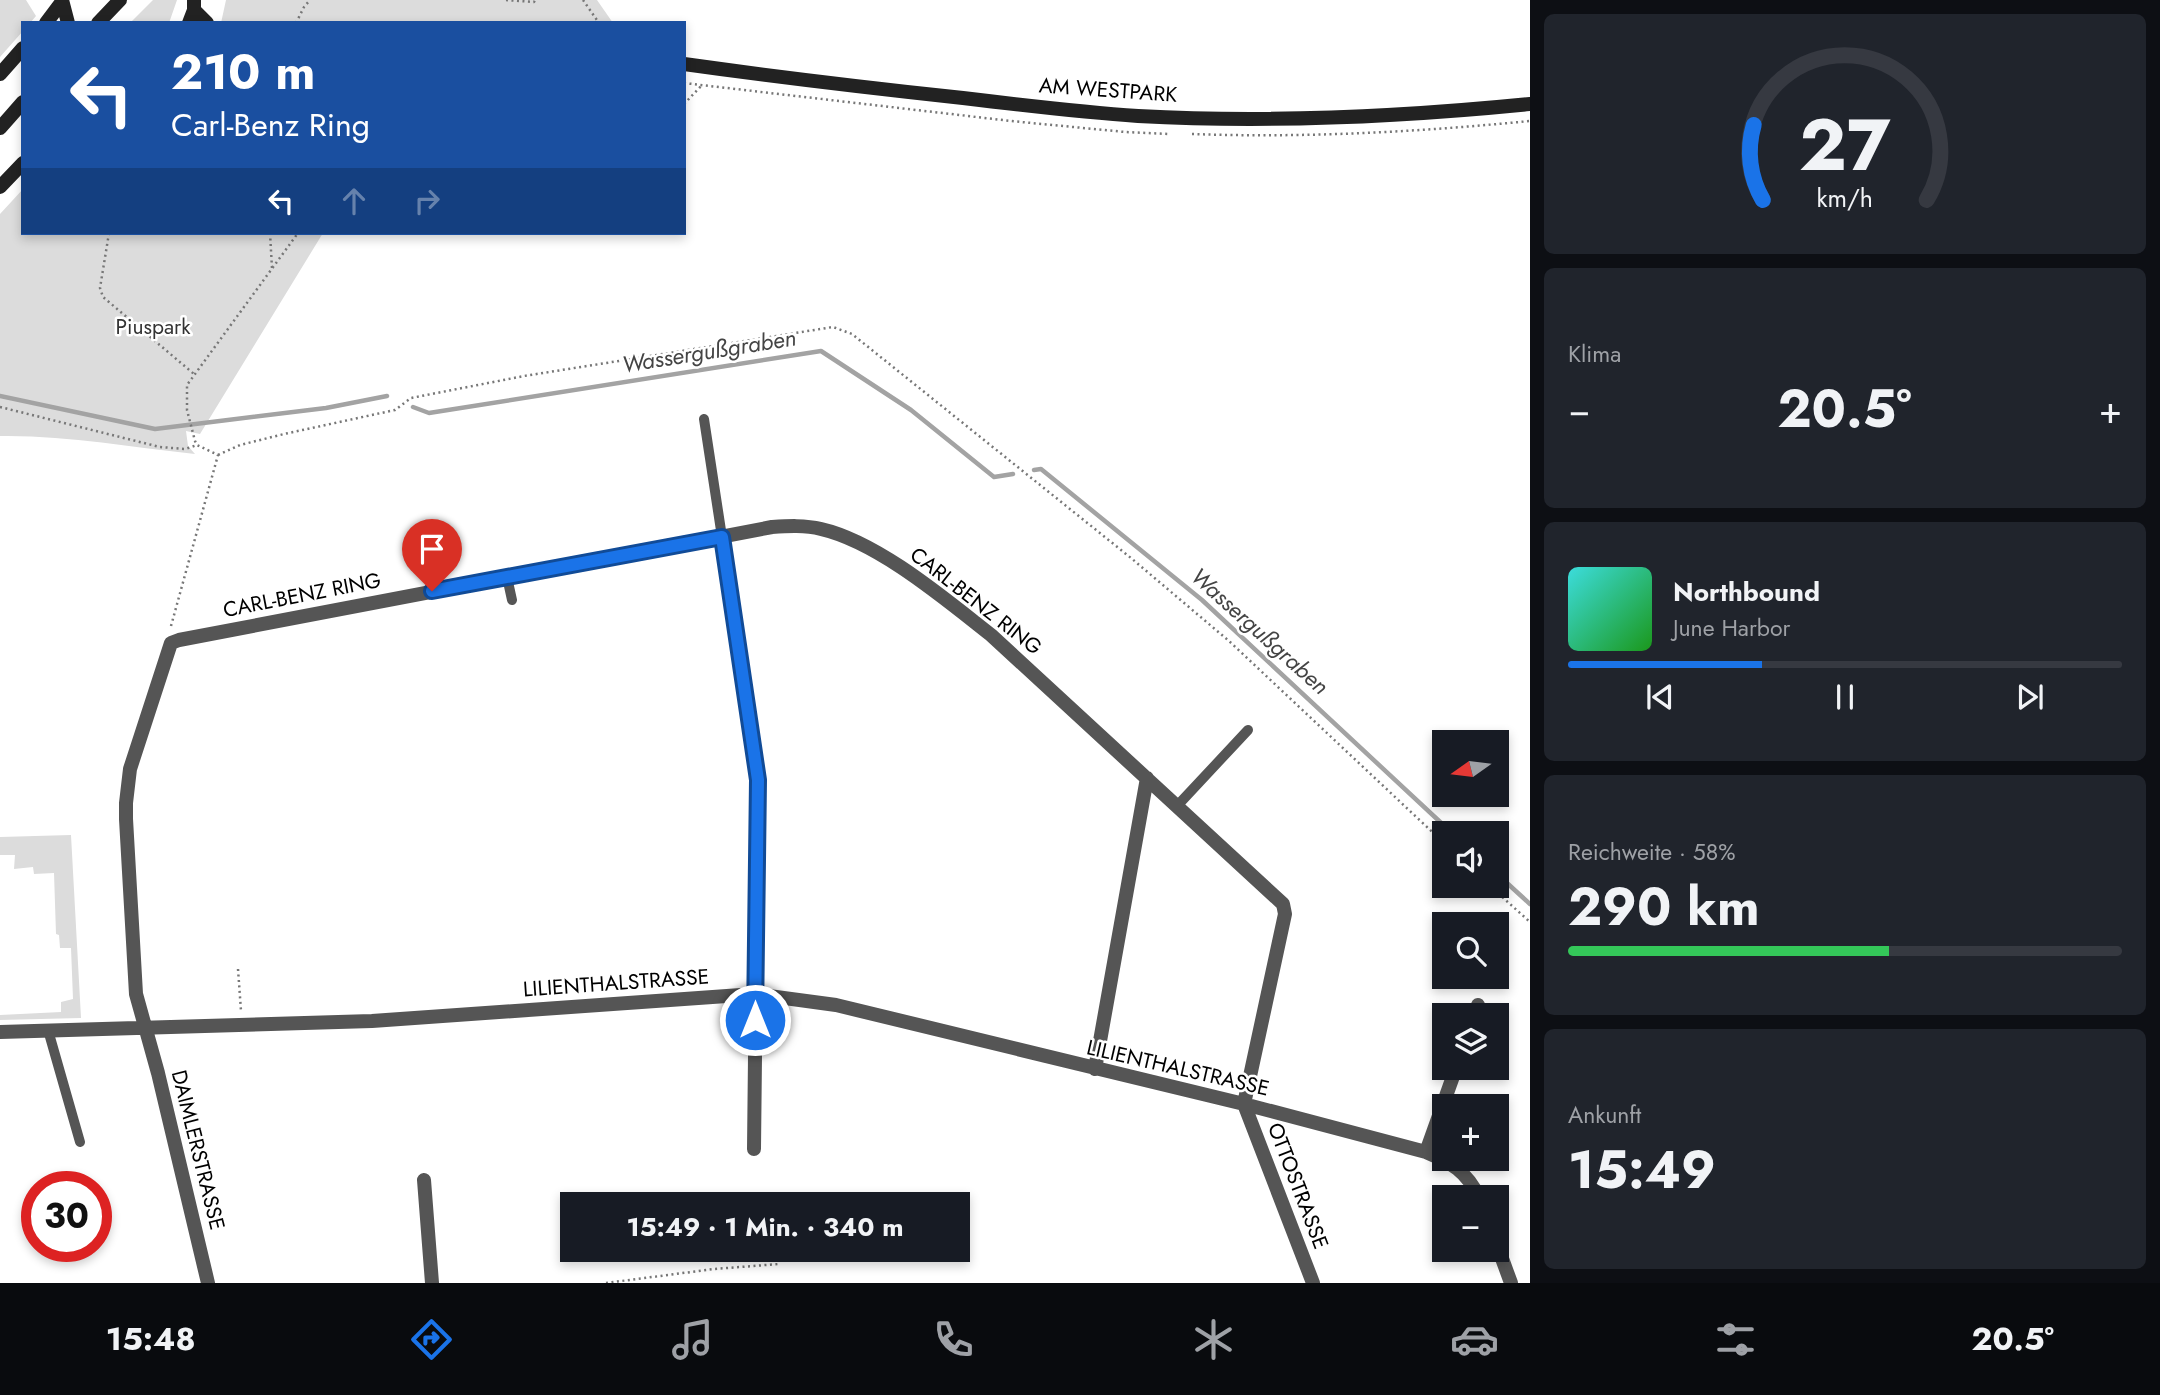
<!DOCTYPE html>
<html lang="de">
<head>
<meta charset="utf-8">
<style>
  body { margin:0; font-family:Jost,sans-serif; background:#20242c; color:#f1f3f6; height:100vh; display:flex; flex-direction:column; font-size:26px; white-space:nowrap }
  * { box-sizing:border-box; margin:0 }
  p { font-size:23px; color:#9ea1a6 }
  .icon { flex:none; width:38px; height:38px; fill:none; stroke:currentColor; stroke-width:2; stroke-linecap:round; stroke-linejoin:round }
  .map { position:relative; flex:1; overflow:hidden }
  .drawer { display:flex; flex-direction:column; gap:14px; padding:14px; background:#0d0f14; width:630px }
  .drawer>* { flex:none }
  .guide { position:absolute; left:21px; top:21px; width:665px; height:214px; border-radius:0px; box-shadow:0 4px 10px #0003; background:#1a4fa0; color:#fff; overflow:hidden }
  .needle { width:46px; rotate:256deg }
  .controls { position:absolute; left:1432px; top:730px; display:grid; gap:14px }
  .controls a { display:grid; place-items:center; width:77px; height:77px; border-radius:0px; background:#171b24; box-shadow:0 4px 10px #0003; font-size:35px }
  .speed { position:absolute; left:21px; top:1171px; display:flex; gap:14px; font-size:35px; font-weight:700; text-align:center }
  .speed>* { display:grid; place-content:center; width:91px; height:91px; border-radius:50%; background:#171b24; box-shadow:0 4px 10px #0003; line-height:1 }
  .speed .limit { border:10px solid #d22; background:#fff; color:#111 }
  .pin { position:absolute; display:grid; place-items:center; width:60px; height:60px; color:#fff; margin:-72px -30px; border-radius:50% 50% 50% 0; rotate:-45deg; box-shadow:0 0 7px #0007 }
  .pin .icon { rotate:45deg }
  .me { position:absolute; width:77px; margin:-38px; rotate:0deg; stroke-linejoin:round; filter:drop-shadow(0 0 5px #0008) }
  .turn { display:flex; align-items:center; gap:24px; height:147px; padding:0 35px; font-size:32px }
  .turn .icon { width:91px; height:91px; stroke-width:2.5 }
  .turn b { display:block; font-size:49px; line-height:60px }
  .lanes { display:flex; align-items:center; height:66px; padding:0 35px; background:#0003; justify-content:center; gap:35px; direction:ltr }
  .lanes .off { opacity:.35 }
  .big { font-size:52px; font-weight:700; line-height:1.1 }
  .drawer .widget { flex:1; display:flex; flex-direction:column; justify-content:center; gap:10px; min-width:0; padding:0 24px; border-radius:10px; background:#20242c }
  .drawer .dial { align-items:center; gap:0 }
  .dial svg { height:182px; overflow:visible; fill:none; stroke:#363941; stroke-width:7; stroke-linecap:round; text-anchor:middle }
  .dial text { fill:#f1f3f6; stroke:none }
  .song { display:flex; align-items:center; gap:21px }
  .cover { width:84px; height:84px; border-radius:10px; background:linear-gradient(135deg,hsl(180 70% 55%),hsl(120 70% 35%)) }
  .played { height:7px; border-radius:4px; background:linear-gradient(90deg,#1a73e8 35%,#363941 35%) }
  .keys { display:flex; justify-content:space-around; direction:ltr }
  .heat { display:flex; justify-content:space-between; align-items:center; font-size:38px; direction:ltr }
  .charge { height:10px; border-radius:5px; background:linear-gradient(90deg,#34c759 58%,#363941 0) }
  .trip { position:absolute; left:560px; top:1192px; width:410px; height:70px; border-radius:0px; background:#171b24; box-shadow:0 4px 10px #0003; font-weight:700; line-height:70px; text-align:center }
  .menu { display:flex; height:112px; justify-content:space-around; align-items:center; background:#090b0e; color:#9ea1a6 }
  .menu .icon { width:49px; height:49px }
  .menu .active { color:#1a73e8 }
  .menu b { font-size:32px; color:#f1f3f6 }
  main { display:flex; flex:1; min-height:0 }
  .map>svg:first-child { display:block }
  .green { fill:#dcdcdc }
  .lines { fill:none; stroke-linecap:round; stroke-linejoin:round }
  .stream { stroke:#a3a3a3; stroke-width:4.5 }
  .path { stroke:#777; stroke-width:2.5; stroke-dasharray:2 3.5; stroke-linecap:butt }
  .lane { stroke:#555; stroke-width:10 }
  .street { stroke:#555; stroke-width:14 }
  .secondary { stroke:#222; stroke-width:14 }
  .route-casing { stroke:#114b97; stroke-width:18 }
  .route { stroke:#1a73e8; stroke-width:12 }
  .labels { text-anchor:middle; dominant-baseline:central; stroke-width:5; stroke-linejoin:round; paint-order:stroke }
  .street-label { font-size:21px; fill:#000; stroke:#fff }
  .park-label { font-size:21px; fill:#333; stroke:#fff }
  .water-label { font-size:23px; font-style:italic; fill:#444; stroke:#fff }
</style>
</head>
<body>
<main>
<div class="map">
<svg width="1530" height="1283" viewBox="0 0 1530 1283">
  <rect width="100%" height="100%" fill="#fff"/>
  <path class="green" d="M0,0h26l10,16 -6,7h-7v8l-23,26z
    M153,0h24l-8,23h-39z
    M226,0h371l16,23h-392z
    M23,189v44h300l-123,201 -14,-3 2,15 7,8c-65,-7 -129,-19 -195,-18v-222z
    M71,835l10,183 -81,2v-5l61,-3v-10l12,-3 -2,-51h-11l-1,-13 -3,-1 -2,-61 -20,1 -1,-7 -19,2 1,-14h-15v-18z"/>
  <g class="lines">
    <path class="stream" d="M0,396l155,33 171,-21 61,-12
      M413,407l16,6 392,-62 90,59 83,67 19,-3
      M1034,470l7,-1 161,131 250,233
      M1496,873l34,31"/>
    <path class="path" d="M506,0l28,2 1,-2
      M583,0l16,23
      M296,23l8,-16 6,-7
      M684,83l327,38 114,11 43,2
      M684,104l18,-19
      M1192,134c113,4 225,-2 338,-13
      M109,233l-9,55 3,9 91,77
      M270,233l2,35
      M0,407l160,40 25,2 12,-4
      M218,455l22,-10 44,-11 111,-24 16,-12 113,-22 309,-49 19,7 279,224 98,83 215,202
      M171,626l47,-171 -21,-10 -2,-4 -8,-31v-25l111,-152
      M1490,886l40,36
      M238,969l3,42
      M606,1283l108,-14 65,-5"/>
    <path class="lane" d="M704,419l18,118
      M507,577l5,23
      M1177,806l71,-76
      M48,1030l32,112"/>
    <path class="street" d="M722,537l36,243 -4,369
      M1475,1015l3,-10
      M0,1032l372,-11 383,-27 81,11 408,99 182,48c26,11 40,19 53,45
      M1095,1069l52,-291
      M1426,1152l30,-84
      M424,1180l8,103
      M1496,1242l15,41
      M208,1283l-50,-210 -22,-79 -10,-175v-16l4,-34 41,-126 8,-3 593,-113c16,-1 33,-2 49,2 57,13 124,70 170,106l292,269 2,10 -41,190 69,179"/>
    <path class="secondary" d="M62,0l6,23
      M194,10l13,13
      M46,23l15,-20
      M98,23l22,-23
      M189,23l5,-13v-10
      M684,64c93,13 186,24 279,34 58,7 117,14 175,18 131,7 262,1 392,-12
      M0,74l23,-26
      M0,128l23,-26
      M0,187l23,-24"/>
  </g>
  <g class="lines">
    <g class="route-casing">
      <path id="route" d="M432,591l290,-54 36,243 -3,240"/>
    </g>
    <use href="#route" class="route"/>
  </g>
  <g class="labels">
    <g class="street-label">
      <text transform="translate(1108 90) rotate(4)">AM WESTPARK</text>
      <text transform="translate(302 595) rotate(-11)">CARL-BENZ RING</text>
      <text transform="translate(976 601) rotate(38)">CARL-BENZ RING</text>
      <text transform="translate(616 983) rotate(-4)">LILIENTHALSTRASSE</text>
      <text transform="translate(1178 1068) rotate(13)">LILIENTHALSTRASSE</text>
      <text transform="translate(198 1150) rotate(76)">DAIMLERSTRASSE</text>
      <text transform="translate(1298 1186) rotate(69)">OTTOSTRASSE</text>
    </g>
    <g class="park-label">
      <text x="153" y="327">Piuspark</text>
    </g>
    <g class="water-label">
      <text transform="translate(709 351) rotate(-9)">Wassergußgraben</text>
      <text transform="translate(1260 631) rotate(42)">Wassergußgraben</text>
    </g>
  </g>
</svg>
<div class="controls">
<a><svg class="needle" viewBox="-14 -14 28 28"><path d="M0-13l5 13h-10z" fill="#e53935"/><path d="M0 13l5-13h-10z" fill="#9ea1a6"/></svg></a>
<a><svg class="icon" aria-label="sound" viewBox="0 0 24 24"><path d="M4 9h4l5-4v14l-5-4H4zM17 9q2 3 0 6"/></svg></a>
<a><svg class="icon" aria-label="search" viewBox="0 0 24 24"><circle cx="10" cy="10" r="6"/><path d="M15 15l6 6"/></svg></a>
<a><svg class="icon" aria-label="layers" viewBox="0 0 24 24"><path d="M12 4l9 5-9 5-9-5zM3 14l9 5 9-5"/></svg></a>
<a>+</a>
<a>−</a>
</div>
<div class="speed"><div class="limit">30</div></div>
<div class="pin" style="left:432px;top:591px;background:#d93025"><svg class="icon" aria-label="arrive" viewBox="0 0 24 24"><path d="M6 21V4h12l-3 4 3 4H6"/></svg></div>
<svg class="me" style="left:755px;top:1020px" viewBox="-20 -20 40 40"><circle r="17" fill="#1a73e8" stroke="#fff" stroke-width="3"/><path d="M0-11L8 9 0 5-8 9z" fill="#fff"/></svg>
<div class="trip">15:49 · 1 Min. · 340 m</div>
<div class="guide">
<div class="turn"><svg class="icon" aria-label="left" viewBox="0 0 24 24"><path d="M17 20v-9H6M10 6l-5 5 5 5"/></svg><div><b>210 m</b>Carl-Benz Ring</div></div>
<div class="lanes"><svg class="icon" aria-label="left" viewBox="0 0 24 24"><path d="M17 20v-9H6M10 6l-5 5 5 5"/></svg><svg class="icon off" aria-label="ahead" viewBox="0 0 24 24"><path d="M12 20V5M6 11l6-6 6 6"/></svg><svg class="icon off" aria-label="right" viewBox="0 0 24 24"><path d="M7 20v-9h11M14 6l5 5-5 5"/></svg></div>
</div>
</div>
<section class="drawer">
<div class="widget dial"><svg viewBox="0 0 100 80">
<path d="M14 69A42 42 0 1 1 86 69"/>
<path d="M14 69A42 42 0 0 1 10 36" stroke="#1a73e8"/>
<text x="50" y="56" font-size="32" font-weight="700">27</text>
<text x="50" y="72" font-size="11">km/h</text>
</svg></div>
<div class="widget"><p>Klima</p>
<div class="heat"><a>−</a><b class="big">20.5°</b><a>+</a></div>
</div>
<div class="widget">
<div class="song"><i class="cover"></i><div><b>Northbound</b><p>June Harbor</p></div></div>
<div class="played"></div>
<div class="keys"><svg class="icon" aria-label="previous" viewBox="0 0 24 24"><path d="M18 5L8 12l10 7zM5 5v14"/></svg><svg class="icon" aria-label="pause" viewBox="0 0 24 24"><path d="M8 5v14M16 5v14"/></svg><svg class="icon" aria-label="next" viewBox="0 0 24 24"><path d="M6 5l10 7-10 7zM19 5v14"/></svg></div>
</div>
<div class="widget"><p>Reichweite · 58%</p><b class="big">290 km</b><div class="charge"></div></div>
<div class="widget"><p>Ankunft</p><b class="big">15:49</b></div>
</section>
</main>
<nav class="menu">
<b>15:48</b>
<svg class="icon active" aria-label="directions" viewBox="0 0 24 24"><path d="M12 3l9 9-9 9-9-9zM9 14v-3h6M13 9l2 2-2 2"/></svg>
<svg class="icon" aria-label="music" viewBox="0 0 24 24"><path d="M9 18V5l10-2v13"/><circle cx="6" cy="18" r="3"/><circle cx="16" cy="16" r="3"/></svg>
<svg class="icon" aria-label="phone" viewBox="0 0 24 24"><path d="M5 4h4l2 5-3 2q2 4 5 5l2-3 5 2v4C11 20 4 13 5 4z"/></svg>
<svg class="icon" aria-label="climate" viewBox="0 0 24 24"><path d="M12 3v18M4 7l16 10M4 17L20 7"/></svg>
<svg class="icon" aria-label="car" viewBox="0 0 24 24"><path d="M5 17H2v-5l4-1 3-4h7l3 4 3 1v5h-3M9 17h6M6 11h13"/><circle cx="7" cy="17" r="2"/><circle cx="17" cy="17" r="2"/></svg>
<svg class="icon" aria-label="filters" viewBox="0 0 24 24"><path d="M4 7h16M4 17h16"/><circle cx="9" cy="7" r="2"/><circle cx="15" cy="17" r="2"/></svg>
<b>20.5°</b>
</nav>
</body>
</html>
